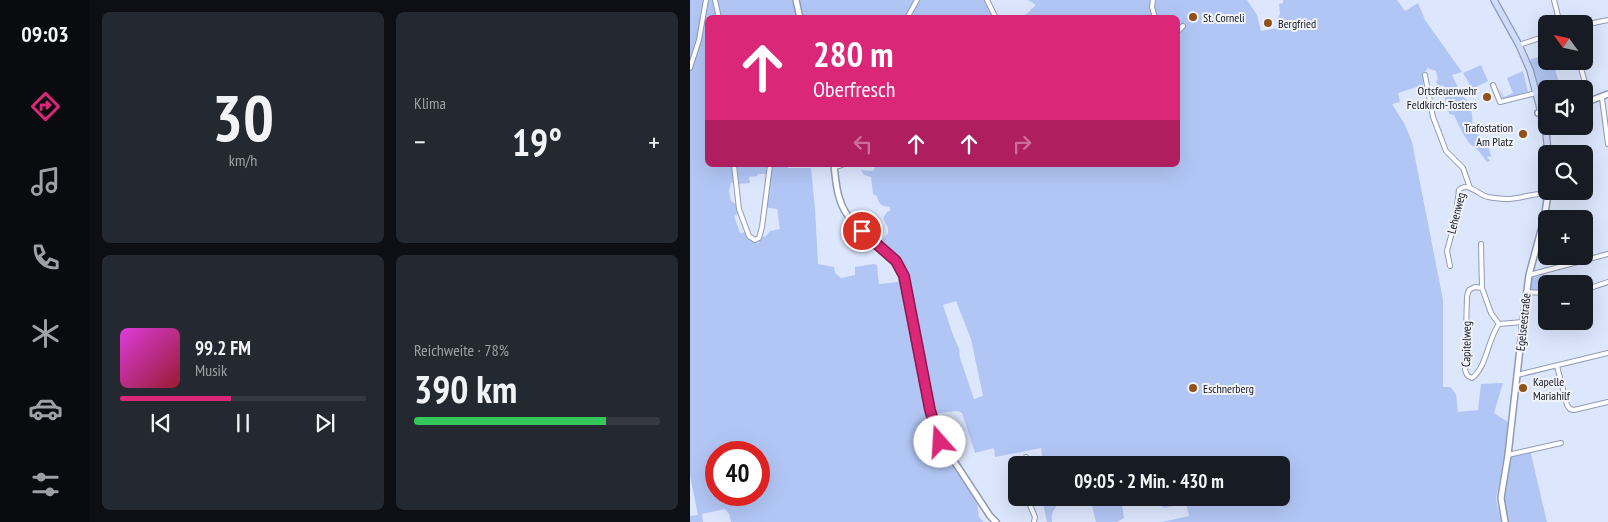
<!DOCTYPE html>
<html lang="de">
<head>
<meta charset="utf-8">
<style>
  body { margin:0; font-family:"PT Sans Narrow",sans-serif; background:#242831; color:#f1f3f6; height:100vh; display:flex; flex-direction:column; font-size:19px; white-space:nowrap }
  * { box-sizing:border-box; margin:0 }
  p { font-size:16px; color:#9ea1a6 }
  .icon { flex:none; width:28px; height:28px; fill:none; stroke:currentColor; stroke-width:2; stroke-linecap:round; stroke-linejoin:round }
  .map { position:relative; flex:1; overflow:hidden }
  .drawer { display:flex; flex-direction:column; gap:12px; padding:12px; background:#0d0f14; width:600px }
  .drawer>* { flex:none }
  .hud { position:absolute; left:15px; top:15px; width:475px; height:152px; border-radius:8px; box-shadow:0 5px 20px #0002; background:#db2777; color:#fff; overflow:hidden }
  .needle { width:32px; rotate:303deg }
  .controls { position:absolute; left:848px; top:15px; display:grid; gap:10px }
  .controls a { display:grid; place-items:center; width:55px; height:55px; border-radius:8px; background:#171b24; box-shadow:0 5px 20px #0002; font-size:25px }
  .speed { position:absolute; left:15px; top:441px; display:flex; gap:10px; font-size:25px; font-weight:700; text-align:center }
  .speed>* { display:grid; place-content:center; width:65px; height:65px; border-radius:50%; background:#171b24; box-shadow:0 5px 20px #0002; line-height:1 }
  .speed .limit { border:8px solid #d22; background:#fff; color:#111 }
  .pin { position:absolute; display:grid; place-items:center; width:42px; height:42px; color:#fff; margin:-21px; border:2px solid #fff; border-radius:50%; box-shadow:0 1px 5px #0007 }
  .me { position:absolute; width:55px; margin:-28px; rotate:341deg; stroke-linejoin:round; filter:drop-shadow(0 0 4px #0008) }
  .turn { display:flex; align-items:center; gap:18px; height:105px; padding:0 25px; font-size:22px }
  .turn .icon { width:65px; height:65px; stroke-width:2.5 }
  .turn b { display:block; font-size:35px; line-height:42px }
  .lanes { display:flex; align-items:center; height:48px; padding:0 25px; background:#0003; justify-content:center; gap:25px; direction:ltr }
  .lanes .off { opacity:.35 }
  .big { font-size:38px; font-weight:800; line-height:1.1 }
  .drawer .widget { flex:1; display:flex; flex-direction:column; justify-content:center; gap:8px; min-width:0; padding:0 18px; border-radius:8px; background:#242831 }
  .drawer .dial { align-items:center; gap:0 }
  .dial b { font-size:65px; line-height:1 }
  .song { display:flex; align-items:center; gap:15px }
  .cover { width:60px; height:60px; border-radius:8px; background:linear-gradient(135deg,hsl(300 70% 55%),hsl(350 70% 35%)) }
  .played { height:5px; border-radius:2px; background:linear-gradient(90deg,#db2777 45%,#363941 45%) }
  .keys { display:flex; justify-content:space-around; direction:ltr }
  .heat { display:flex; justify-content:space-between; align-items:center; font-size:28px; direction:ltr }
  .charge { height:8px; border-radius:4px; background:linear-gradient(90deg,#34c759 78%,#363941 0) }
  .drawer .tiles { flex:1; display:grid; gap:12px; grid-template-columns:repeat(2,1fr) }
  .trip { position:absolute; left:318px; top:456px; width:282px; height:50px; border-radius:8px; background:#171b24; box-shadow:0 5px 20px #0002; font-weight:800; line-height:50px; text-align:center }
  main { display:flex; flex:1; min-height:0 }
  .tabs { display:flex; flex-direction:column; width:90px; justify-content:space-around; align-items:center; background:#090b0e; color:#9ea1a6 }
  .tabs .icon { width:35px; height:35px }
  .tabs .on { color:#db2777 }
  .tabs b { font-size:22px; color:#f1f3f6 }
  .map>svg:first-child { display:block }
  .green { fill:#b2c6f5; fill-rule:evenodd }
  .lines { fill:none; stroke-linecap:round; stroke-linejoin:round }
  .minor-casing { stroke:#8f9bb6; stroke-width:6 }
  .tertiary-casing { stroke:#8f9bb6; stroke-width:8 }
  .secondary-casing { stroke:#8f9bb6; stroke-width:8 }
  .minor { stroke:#fff; stroke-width:4 }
  .tertiary { stroke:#fff; stroke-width:5 }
  .secondary { stroke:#cfdbfb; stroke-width:5.5 }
  .route-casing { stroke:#8e194d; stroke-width:12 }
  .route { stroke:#db2777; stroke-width:9 }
  .poi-dot { fill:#91511a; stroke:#f1f3f9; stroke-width:2 }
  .labels { text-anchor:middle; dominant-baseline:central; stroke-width:4; stroke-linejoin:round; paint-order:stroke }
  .poi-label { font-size:12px; fill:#151923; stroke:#f1f3f9; text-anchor:start }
  .street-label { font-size:12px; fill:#151923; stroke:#f1f3f9 }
</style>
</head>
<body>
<main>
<nav class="tabs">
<b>09:03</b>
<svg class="icon on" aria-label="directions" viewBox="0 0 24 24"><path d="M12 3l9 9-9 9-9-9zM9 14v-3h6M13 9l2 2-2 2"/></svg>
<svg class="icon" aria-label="music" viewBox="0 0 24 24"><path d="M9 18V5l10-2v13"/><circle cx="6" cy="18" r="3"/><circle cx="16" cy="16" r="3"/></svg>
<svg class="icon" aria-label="phone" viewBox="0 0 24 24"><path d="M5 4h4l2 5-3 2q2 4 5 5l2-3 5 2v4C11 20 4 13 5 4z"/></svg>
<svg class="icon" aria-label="climate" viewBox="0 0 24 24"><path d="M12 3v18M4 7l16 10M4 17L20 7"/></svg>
<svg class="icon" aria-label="car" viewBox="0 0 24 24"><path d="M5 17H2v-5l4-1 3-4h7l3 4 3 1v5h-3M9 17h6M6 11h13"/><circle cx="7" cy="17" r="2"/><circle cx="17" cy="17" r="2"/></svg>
<svg class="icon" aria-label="filters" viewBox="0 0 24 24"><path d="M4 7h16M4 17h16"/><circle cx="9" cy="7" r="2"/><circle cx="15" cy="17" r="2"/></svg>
</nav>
<section class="drawer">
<div class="tiles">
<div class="widget dial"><b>30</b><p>km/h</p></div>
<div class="widget"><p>Klima</p>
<div class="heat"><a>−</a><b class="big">19°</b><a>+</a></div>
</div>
<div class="widget">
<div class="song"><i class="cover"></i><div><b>99.2 FM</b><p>Musik</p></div></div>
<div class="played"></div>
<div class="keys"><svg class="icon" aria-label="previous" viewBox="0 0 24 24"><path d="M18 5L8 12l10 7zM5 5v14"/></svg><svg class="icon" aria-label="pause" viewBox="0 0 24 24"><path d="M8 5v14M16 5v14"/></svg><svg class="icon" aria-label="next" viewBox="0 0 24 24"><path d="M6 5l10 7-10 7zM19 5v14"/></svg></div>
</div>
<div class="widget"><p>Reichweite · 78%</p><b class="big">390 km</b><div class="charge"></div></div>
</div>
</section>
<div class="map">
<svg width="918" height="522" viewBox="0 0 918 522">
  <rect width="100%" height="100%" fill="#dce6fd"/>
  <path class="green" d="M0,0h105l4,17 -91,1v147h26l1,17 -4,1 -2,8 2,10 6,4 3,8 -6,3 6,17 7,-1 11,12 3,-8 4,1 5,-6 10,-2 -3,-20 -13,-2 7,-42h16l1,3h23l4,41 3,55 16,3 1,6 6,5 14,-3v-8l19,-3 3,1 2,19 19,-2 1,-4 4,-2 29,151 17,31 28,43 2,16 5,5h-253l-2,-8 -4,-5 -23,5 1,8h-13v-6l8,-1 -8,-39v-406l6,-16 2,-14 -8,26zM26,452h43v43h-43z
    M107,0h119l-10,18 -105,-1z
    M228,0h68l9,18h-86z
    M338,0h219l10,15 4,16 17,-3 3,-7 -3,-3 2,-4 -1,-10 4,-1v-3h114l8,11 13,-8 7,17 37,52 -10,3 9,19 8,9 3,11 1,17c10,8 15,12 18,25l-4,1 3,4 -3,1 -10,-13 -8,-6 -7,-11 -8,-17 -5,-1c0,-5 -4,-10 -4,-15 0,-5 1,-8 -1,-13l-6,-1 -2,-3 2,-3 -2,-8 -9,-3 -3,6 -1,11 -25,8 2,9 -8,2 13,21 7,17 31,158v87h7l6,7 2,18 20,-2 3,-26 22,-1 -9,30 14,9 -3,33 -9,44 5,23h-339l27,-6 -3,-13 -22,5 -14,-10h131v-33h-165l-6,-6 1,6h-68l-2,-17 -46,9 -1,-9 -19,5 -13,-40 -4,-2 -22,2 -2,3 -22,-100 -3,-26 1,-3 -11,-25 -4,-4v-5l-3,2 -13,-11 9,-11v-5l-5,-10 4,-6 3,-1v-4c-8,-1 -11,-2 -13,-11l-4,-2 -2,-17 -7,-2 -3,-5 12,1 2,-3 -2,-3h305v-147l-155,-1 13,-12zM266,301l15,38 12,57 -9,3 -14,-41 -1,-9 -6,-14 -10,-30z
    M856,55v6h7l6,22h4l1,6h-18v15l-2,-9 -4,1 -10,-34 1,-3z
    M791,65l7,16 -12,6v1l-3,2 -10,-17z
    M833,71l5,21 -25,7 -4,-11 5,9 9,-4 -6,-15z
    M45,165h34l-2,9h-9l-1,2 -8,1 1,6 -13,1z
    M854,274l-2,17h-12l2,-13z
    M840,450l17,72h-39l-5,-22 8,-45z
    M352,498h23c-8,7 -15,13 -13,24h-5z
    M400,498h31l3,20 -7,4h-21z"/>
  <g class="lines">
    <g class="minor-casing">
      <path id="minor" d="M25,0l4,18
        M297,0l9,18
        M463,0l-1,7 3,11
        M864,0l6,24
        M217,18l10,-18
        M894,25l24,-5
        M488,31l5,-5
        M829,45l27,-9
        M889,61l11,40
        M0,68l9,-28 7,-40
        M735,75l8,42 13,34 17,17 7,20
        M803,85l7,17 36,-9
        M912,98l6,46
        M44,165l5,44 10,27 6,4 4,-2 3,-11 8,-62
        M145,167l7,-2
        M791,244l1,44
        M760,266l-3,-15 8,-30 4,-31c9,-9 19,5 29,7 6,1 14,2 20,2 14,0 26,-7 40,-5
        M839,275l79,-21
        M894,290l24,-8
        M836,292l20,1
        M809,324c-11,14 -12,43 -27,54 -5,-2 -6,-4 -7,-9l2,-73 2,-6 6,-3 7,1 9,25 8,11 24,-2
        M867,366l10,39 3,4 4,1 34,-8
        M827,375l91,-22
        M818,455l53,-12
        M336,457l1,8
        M337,498l8,19 -1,5"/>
    </g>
    <g class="tertiary-casing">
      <path id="tertiary" d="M106,0l4,18
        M894,103l24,-9
        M848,113l8,-2
        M144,165c2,18 3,36 14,51 18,25 49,33 57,66l25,128 7,25 53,81 6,6
        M815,522l-4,-24 7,-43 15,-133 6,-47 15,-56 4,-25"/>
    </g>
    <g class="secondary-casing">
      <path id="secondary" d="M804,0l25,45 11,25 16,61 2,23
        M858,194v-3"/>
    </g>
    <use href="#minor" class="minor"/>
    <use href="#tertiary" class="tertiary"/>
    <use href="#secondary" class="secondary"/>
  </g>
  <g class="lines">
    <g class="route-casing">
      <path id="route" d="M172,231l34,30 8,15 26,134 10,32"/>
    </g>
    <use href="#route" class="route"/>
  </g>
  <g class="poi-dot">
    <circle cx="503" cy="17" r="5"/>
    <circle cx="578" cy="23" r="5"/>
    <circle cx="797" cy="97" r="5"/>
    <circle cx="833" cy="134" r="5"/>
    <circle cx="503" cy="388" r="5"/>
    <circle cx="833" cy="388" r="5"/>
  </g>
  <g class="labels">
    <g class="poi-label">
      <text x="513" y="17">St. Corneli</text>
      <text x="588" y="23">Bergfried</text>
      <text x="787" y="90" text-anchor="end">Ortsfeuerwehr<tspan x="787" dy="14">Feldkirch-Tosters</tspan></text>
      <text x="823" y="127" text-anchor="end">Trafostation<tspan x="823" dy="14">Am Platz</tspan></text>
      <text x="843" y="381">Kapelle<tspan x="843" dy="14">Mariahilf</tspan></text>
      <text x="513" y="388">Eschnerberg</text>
    </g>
    <g class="street-label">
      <text transform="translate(766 213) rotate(-76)">Lehenweg</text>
      <text transform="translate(833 322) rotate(-84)">Egelseestraße</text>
      <text transform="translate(776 344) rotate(-89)">Capitelweg</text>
    </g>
  </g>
</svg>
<div class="controls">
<a><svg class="needle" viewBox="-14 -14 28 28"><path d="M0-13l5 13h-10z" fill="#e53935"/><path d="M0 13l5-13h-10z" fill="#9ea1a6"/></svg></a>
<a><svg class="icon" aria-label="sound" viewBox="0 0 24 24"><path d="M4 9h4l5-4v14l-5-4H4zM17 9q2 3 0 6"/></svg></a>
<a><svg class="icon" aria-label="search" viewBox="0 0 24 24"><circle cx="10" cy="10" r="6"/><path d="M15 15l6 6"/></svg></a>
<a>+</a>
<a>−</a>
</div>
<div class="speed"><div class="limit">40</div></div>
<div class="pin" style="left:172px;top:231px;background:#d93025"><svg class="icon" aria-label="arrive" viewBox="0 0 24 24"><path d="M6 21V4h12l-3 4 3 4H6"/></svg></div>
<svg class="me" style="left:250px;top:442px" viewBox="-20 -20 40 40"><circle r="19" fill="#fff"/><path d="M0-13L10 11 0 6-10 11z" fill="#db2777"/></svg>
<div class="trip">09:05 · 2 Min. · 430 m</div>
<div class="hud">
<div class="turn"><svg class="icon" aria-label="ahead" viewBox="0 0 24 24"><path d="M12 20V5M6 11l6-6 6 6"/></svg><div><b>280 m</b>Oberfresch</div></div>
<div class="lanes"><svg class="icon off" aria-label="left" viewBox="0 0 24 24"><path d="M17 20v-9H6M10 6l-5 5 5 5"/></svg><svg class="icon" aria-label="ahead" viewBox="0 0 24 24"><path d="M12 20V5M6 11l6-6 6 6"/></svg><svg class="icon" aria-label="ahead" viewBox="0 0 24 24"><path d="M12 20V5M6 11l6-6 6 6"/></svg><svg class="icon off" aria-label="right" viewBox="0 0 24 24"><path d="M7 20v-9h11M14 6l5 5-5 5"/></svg></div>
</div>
</div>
</main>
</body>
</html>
